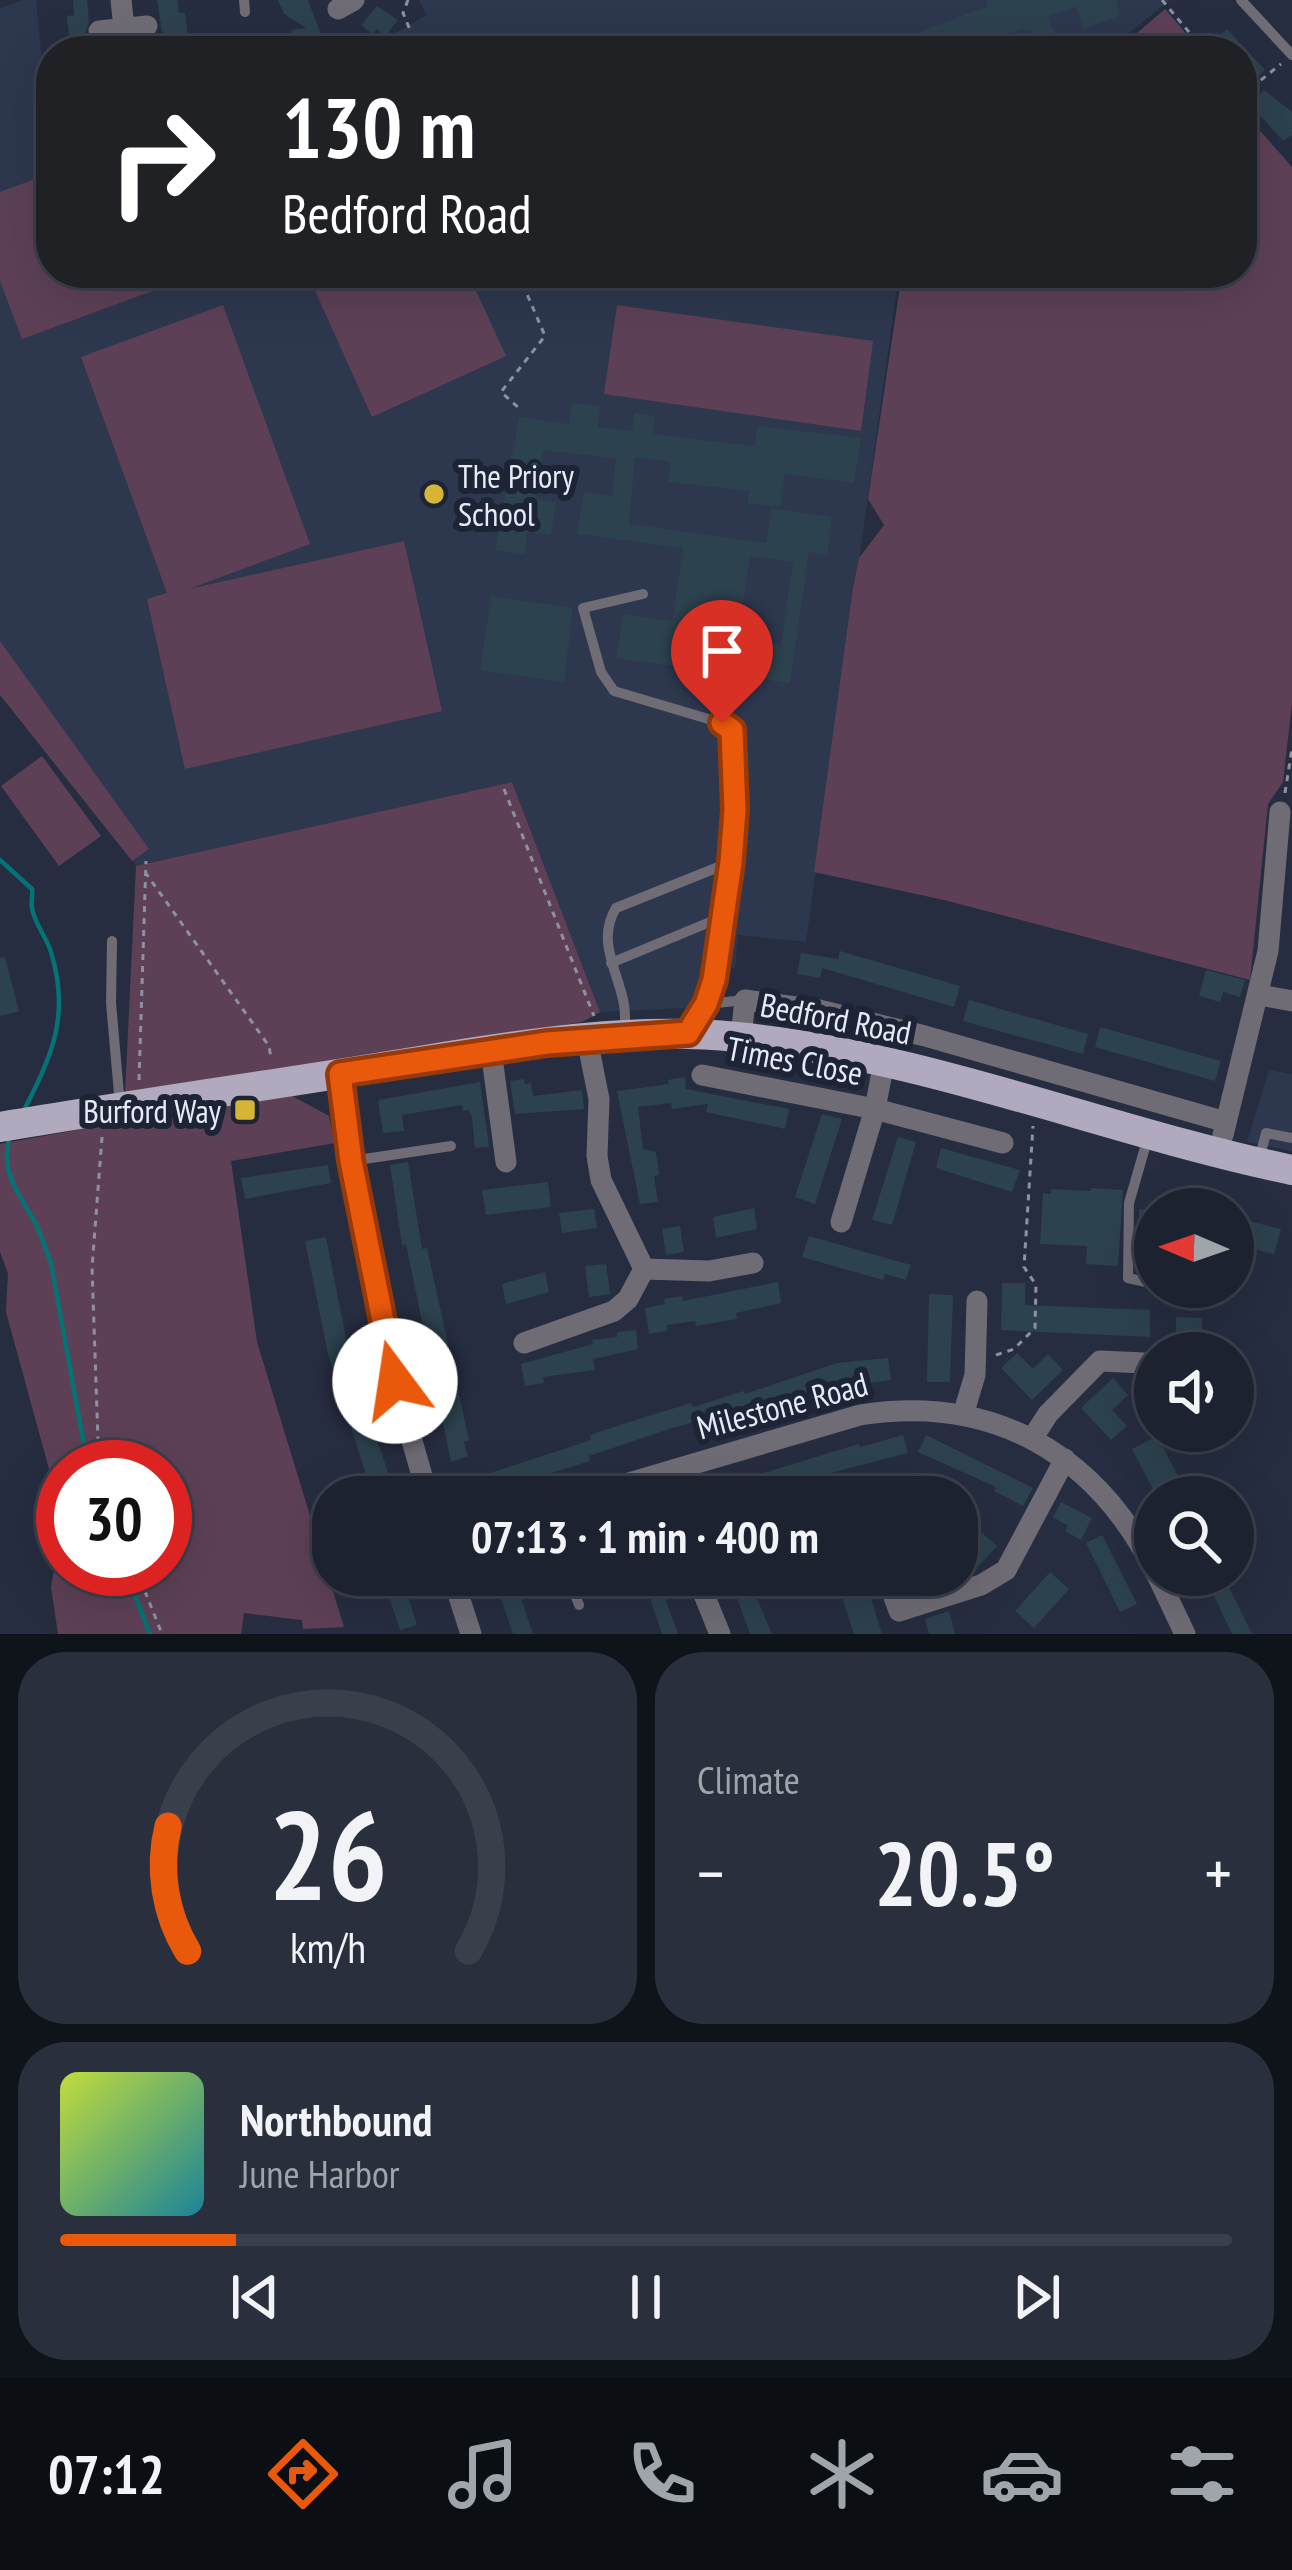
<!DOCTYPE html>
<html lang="en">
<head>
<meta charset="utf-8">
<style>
  body { margin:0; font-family:"PT Sans Narrow",sans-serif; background:#292f3c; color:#f1f3f6; height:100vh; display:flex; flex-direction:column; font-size:45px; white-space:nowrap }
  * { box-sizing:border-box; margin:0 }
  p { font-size:39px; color:#a0a4ab }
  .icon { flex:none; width:66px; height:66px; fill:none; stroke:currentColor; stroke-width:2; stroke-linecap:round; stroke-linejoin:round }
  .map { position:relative; height:1634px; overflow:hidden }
  .sheet { display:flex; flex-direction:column; gap:18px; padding:18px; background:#0f131a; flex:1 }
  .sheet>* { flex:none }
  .banner { position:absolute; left:36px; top:36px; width:1221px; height:252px; border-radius:48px; box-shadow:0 12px 48px #0002,0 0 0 3px #3a3f4c; background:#202124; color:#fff; overflow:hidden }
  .needle { width:78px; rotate:272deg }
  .buttons { position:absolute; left:1134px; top:1188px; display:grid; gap:24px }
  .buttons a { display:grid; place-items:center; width:120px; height:120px; border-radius:50%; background:#1c2230; box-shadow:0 12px 48px #0002,0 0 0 3px #3a3f4c; font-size:60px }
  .speed { position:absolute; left:36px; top:1440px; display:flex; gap:24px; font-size:60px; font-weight:700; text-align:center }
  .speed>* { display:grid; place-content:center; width:156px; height:156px; border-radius:50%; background:#1c2230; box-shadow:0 12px 48px #0002,0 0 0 3px #3a3f4c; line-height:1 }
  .speed .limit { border:18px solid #d22; background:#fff; color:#111 }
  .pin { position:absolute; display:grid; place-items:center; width:102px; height:102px; color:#fff; margin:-123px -51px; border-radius:50% 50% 50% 0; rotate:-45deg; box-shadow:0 0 12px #0007 }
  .pin .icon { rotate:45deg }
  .me { position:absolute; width:132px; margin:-66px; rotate:346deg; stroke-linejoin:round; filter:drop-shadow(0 0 9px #0008) }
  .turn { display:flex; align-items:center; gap:42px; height:252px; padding:0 48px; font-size:54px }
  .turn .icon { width:156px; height:156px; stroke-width:2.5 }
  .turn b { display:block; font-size:84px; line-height:102px }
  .big { font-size:90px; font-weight:800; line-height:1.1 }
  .sheet .tile { flex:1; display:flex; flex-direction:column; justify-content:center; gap:18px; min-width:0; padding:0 42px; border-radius:48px; background:#292f3c }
  .sheet .dial { align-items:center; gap:0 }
  .dial svg { height:312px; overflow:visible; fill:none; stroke:#3a3f4c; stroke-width:7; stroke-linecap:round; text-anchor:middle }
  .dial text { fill:#f1f3f6; stroke:none }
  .song { display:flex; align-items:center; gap:36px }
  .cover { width:144px; height:144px; border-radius:18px; background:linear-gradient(135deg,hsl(70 70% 55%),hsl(190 70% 35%)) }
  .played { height:12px; border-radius:6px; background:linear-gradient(90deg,#ea580c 15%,#3a3f4c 15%) }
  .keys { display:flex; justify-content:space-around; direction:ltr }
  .heat { display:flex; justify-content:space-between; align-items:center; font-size:66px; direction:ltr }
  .sheet .tiles { flex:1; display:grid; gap:18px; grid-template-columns:1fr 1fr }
  .tile:last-child { grid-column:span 2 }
  .trip { position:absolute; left:312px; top:1476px; width:666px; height:120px; border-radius:48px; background:#1c2230; box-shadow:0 12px 48px #0002,0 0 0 3px #3a3f4c; font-weight:800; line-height:120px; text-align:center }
  .dock { display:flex; height:192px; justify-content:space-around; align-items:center; background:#0b0e13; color:#a0a4ab }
  .dock .icon { width:84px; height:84px }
  .dock .active { color:#ea580c }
  .dock b { font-size:54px; color:#f1f3f6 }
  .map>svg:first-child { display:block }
  .built { fill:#2d374e }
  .green { fill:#5d4056; fill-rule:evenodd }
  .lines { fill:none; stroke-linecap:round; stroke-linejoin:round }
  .stream { stroke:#047376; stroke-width:4.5 }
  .building { fill:#2c424e; fill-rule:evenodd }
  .path { stroke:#8c92a2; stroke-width:3; stroke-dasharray:6 6; stroke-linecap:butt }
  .lane { stroke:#6f6c76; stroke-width:10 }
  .street { stroke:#6f6c76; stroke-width:21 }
  .primary { stroke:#b1aabe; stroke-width:30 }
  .route-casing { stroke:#983908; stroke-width:30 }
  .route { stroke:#ea580c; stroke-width:21 }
  .poi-dot { fill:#d6b534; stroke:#1c2435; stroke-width:4.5 }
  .labels { text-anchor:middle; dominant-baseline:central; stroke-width:12; stroke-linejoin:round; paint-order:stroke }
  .poi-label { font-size:33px; fill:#e6ebf7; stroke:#1c2435; text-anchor:start }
  .street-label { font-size:33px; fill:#e6ebf7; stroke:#1c2435 }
</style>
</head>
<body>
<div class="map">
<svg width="1292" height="1634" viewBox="0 0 1292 1634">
  <rect width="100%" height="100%" fill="#262d40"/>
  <path class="built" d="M23,0h13l11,111h4v162h848l-93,669 -68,-7 -3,33 -15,-4 -14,43 -106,5 -88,-230 -376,84 -136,-191v-667z
    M419,0h751l-63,51h-743l63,-36z
    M1269,1070l23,4v77l-45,-9z"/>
  <path class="green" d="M1165,9l36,42h-85z
    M1242,110l50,57v536l-9,79 -15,22 -18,176 -306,-80 -130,-28 39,-284 6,-30 25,-33 -16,-26 34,-226h340z
    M51,173v100h150l-179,66 -22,-58v-89z
    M307,273h161l38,83 -134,61z
    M223,305l87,239 -121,45 215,-48 38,170 -257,58 -38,-170 20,-6 -86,-236z
    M617,305l256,36 -12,90 -257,-37z
    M0,641l149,208 -17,12 -132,-166z
    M42,756l59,80 -42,30 -58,-80z
    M512,782l88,230 -18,10 -457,72 11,-228z
    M285,1092l44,24 6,27 -104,18 26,181 87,285 -41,2 -1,-9 -58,-7 -3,21h-183l-7,-47 12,-67 -57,-208 2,-39 -8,-21v-108zM63,1467h102v102h-102z"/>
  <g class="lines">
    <path class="stream" d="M0,860l32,29c1,6 -1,12 0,19 2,15 15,30 19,44 19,61 2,103 -26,156
      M9,1140c-9,33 12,57 27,84 6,13 10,26 15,39l37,204
      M125,1569l25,65"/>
  </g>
  <path class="building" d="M73,0h14l2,20 -4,15 -16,2 -2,-21 7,-1z
    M157,0h20l2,13h6l4,38h-24z
    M278,0h30l19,51h-28l-8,-21 15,-2 -22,-14z
    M986,0h130l5,15 -37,14 -8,-22 -28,10 9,24 -19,7 -7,-18 -6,2 -2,-4 -26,10 5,13h-91l-5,-14 82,-31z
    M377,6l21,14 -13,16 -8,-7 -5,5 -11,-9z
    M1227,29l38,41 -10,10 -13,-14v-15h-15l-11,-12z
    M266,33l2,18h-53l-2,-15z
    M1264,90l28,22v23l-9,6 -33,-37z
    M572,403l28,3 -2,21 34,4 2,-18 21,3 -2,18 102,12 2,-20 104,12 -7,45 -69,-9 -5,33 -33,-4 2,-12 -81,-9 3,-20 -36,-5 -6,67 137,19 5,-35 61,9 -5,38 -18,-3 -19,131 -174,-25 7,-44 49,7 11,-73 -106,-14 7,-42 28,4 4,-37 -73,-9 -7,49 20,3 -5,33 -24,-3 -2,22 -30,-4 24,-133 50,7zM750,556l43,6 -12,83 -43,-6z
    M491,596l82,12 -9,74 -84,-12z
    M840,951l120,35 -6,21 -132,-39 -2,10 -23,-4 4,-21 37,6z
    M5,957l14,54 -19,5v-58z
    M1206,970l39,10 -5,17 -17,-5 -3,10 -21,-6z
    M969,1000l119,34 -5,20 -120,-33z
    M1100,1027l121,34 -6,20 -120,-34z
    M685,1077l1,12 103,20 -4,20 -79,-17 2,-8 -36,5 -1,-6 -33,4 5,42 13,3 3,23 -5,1 4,26 -18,2 -23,-113 52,-7 -1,-4z
    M524,1079l1,5 6,-1 2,13 49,-6 2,19 -69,5 -5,-33z
    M480,1082l9,65 -14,1 -3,-31 -4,-7 -5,1 -1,-6 -60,10 2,16 -21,2 -5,-33z
    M822,1114l20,5 -27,85 -20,-7z
    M898,1137l18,5 -24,83 -20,-5z
    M941,1148l79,22 -8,22 -76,-24z
    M408,1162l14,87 5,-1 42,192 -5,2 4,14 -17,6 -45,-218 -4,1 -12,-80z
    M328,1165l3,18 -86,16 -4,-21z
    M548,1182l3,25 -65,8 -4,-25z
    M1091,1188l32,2 -5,76 -32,-2 1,-18 -47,-2 3,-51 8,1v-5l40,2z
    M754,1208l3,21 -41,9 -3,-21z
    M594,1209l3,19 -35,5 -3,-20z
    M1139,1209l16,1v61l-17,-4z
    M1237,1218l44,11 -7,25 -41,-10z
    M680,1226l4,26 -18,3 -4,-26z
    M809,1236l102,29 -5,15 -21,-6 -2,6 -81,-23z
    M326,1237l24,122 46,138h-23l-45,-143 -23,-113z
    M606,1264l4,30 -21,3 -4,-31z
    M545,1272l4,20 -43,12 -4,-20z
    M778,1282l3,21 -45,10 1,6 -41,7 -1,-5 -28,4v6l-18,3 -4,-26 20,-4 -1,-5 18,-3 1,5z
    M1002,1283h23v22l125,5v27l-149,-7z
    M929,1294l24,1 -3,87h-23z
    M1176,1317l26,1 -1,35h-25z
    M636,1330l2,19 -45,10 2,11 -52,7 1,6 -19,3 -4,-22 72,-20 -1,-4 25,-3v-5z
    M1017,1353l16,16 15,-15 15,16 -31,30 -31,-32z
    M888,1358l3,22 -40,5 -1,-4 -128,40 -2,-6 -51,14 -80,27 1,5 -107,33 -5,-17 113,-37 -1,-5 36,-12 65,-20 2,4 51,-16 1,3 92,-31z
    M1113,1378l15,17 -16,15 15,16 -16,14 -30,-32z
    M903,1435l5,18 -35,9 -126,33 -68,2 -1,-3 54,-17 2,5 125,-38 1,3z
    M926,1435l107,53 -10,18 -29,-15 2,-4 -78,-35z
    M1157,1436l28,53 -16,8h-12l-25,-48z
    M1061,1502l31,16 -11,22 -16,-9 3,-5 -15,-9z
    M980,1531l17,15 -21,23 -17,-15z
    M1102,1535l35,69 -17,8 -34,-69z
    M1050,1572l19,17 -35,39 -19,-17z
    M382,1575h19l16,50 -17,5z
    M642,1575h15l21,59h-16z
    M729,1575h18l25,59h-22z
    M835,1575h29l18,59h-28z
    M1204,1575h19l29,59h-20z
    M517,1586l16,48h-20l-9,-26 -5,-17z
    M949,1611l6,23h-26l-4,-15z"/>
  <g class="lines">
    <path class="path" d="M408,0l-5,13 16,38
      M1162,0l43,51
      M1242,95l39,-31
      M518,273l27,63 -44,56 18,16
      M504,789l90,227
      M1285,793l7,-45
      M145,872l124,174 2,12
      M139,1080l7,-219
      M102,1137l-10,131 6,173 4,26
      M996,1355l18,-6 21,-21 1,-43 -12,-18 9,-141
      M136,1569l26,65"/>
    <path class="lane" d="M244,0l1,12
      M1241,0l51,55
      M643,594l-60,14 18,64 13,19 108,32 10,7c4,64 -1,124 -10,187 -7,43 -10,77 -33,115
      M112,941l-1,62 9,102
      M611,963l111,-46
      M707,1004l38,-4
      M623,1033c12,-44 -33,-82 -7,-125l115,-46
      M1148,1137l-19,66 -1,75 27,6
      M1259,1160l7,-27 26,5
      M351,1161l100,-15
      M1166,1287l48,11
      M567,1575l12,30"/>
    <path class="street" d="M121,0l3,28
      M338,9l16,-9
      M99,31l48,-5
      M1260,995l32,6
      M741,1037l4,-37 74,10 106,26 301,86
      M491,1050l15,112
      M340,1074l11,87 33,181 44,155
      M702,1075l173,34 128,34
      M1223,1135l45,-184 12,-139
      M841,1222l34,-113 9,-47
      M644,1269l65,2 44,-8
      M524,1343l90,-32 14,-12 16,-30 -43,-89 -4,-24 2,-57 -12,-60
      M963,1415l12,-40 2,-74
      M1032,1439l16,-25 52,-53 44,2
      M581,1497l279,-82c132,-21 236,38 295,157
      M452,1575l19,59
      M696,1575l24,59
      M886,1575l13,36 82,-26 25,-15 59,-111
      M1157,1575l28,59"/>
    <path class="primary" d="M0,1127c125,-21 251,-39 376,-59 119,-19 241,-43 361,-31 191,19 369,94 555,133"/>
  </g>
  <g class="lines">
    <g class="route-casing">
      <path id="route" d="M395,1381l-44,-220 -11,-87 207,-31 141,-10 18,-29 8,-24 17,-118 4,-52 -3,-80 -10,-7"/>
    </g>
    <use href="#route" class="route"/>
  </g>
  <g class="poi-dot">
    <circle cx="434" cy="494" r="12"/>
    <rect x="233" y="1098" width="24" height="24" rx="6"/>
  </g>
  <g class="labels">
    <g class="poi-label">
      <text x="458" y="475">The Priory<tspan x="458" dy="38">School</tspan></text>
      <text x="221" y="1110" text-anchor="end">Burford Way</text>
    </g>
    <g class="street-label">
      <text transform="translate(836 1018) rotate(11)">Bedford Road</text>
      <text transform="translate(795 1060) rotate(11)">Times Close</text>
      <text transform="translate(782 1405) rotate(-15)">Milestone Road</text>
    </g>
  </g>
</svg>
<div class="buttons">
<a><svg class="needle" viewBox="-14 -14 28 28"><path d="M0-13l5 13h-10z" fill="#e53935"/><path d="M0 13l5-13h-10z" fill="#a0a4ab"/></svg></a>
<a><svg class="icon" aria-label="sound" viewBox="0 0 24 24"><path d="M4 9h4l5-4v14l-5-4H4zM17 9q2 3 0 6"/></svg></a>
<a><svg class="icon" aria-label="search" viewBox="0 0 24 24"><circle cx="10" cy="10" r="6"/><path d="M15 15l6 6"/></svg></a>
</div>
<div class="speed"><div class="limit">30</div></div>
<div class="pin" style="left:722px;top:723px;background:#d93025"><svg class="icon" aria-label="arrive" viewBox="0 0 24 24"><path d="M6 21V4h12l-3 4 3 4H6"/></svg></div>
<svg class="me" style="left:395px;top:1381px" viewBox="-20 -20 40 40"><circle r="19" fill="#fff"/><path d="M0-13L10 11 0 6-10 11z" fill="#ea580c"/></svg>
<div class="trip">07:13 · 1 min · 400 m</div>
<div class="banner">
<div class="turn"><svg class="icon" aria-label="right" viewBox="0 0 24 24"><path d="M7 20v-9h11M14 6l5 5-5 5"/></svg><div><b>130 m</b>Bedford Road</div></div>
</div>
</div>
<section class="sheet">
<div class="tiles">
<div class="tile dial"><svg viewBox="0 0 100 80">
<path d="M14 69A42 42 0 1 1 86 69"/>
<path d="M14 69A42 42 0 0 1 9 37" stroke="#ea580c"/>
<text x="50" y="56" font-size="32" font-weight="700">26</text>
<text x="50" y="72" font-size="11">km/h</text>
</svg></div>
<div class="tile"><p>Climate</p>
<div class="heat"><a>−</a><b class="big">20.5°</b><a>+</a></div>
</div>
<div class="tile">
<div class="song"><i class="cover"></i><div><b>Northbound</b><p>June Harbor</p></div></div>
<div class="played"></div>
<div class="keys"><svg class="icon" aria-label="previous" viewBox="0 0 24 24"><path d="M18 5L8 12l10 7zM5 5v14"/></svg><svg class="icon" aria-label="pause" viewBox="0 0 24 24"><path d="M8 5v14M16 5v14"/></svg><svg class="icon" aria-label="next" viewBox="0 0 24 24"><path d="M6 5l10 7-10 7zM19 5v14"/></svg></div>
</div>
</div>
</section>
<nav class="dock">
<b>07:12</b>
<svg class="icon active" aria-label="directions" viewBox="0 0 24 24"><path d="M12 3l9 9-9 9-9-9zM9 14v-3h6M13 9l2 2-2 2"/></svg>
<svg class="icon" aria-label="music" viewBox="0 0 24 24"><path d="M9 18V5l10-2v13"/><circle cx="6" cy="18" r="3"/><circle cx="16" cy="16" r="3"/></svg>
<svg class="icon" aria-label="phone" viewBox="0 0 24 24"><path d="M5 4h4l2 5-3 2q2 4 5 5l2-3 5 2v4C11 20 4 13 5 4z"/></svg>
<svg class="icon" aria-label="climate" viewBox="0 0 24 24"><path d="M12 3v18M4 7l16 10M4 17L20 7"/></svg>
<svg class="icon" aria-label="car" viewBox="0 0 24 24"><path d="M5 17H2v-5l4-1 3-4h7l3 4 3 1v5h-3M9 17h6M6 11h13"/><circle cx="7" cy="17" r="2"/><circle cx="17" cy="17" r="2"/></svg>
<svg class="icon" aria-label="filters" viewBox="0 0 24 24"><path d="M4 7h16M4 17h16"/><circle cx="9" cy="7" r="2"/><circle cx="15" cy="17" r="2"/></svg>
</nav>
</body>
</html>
